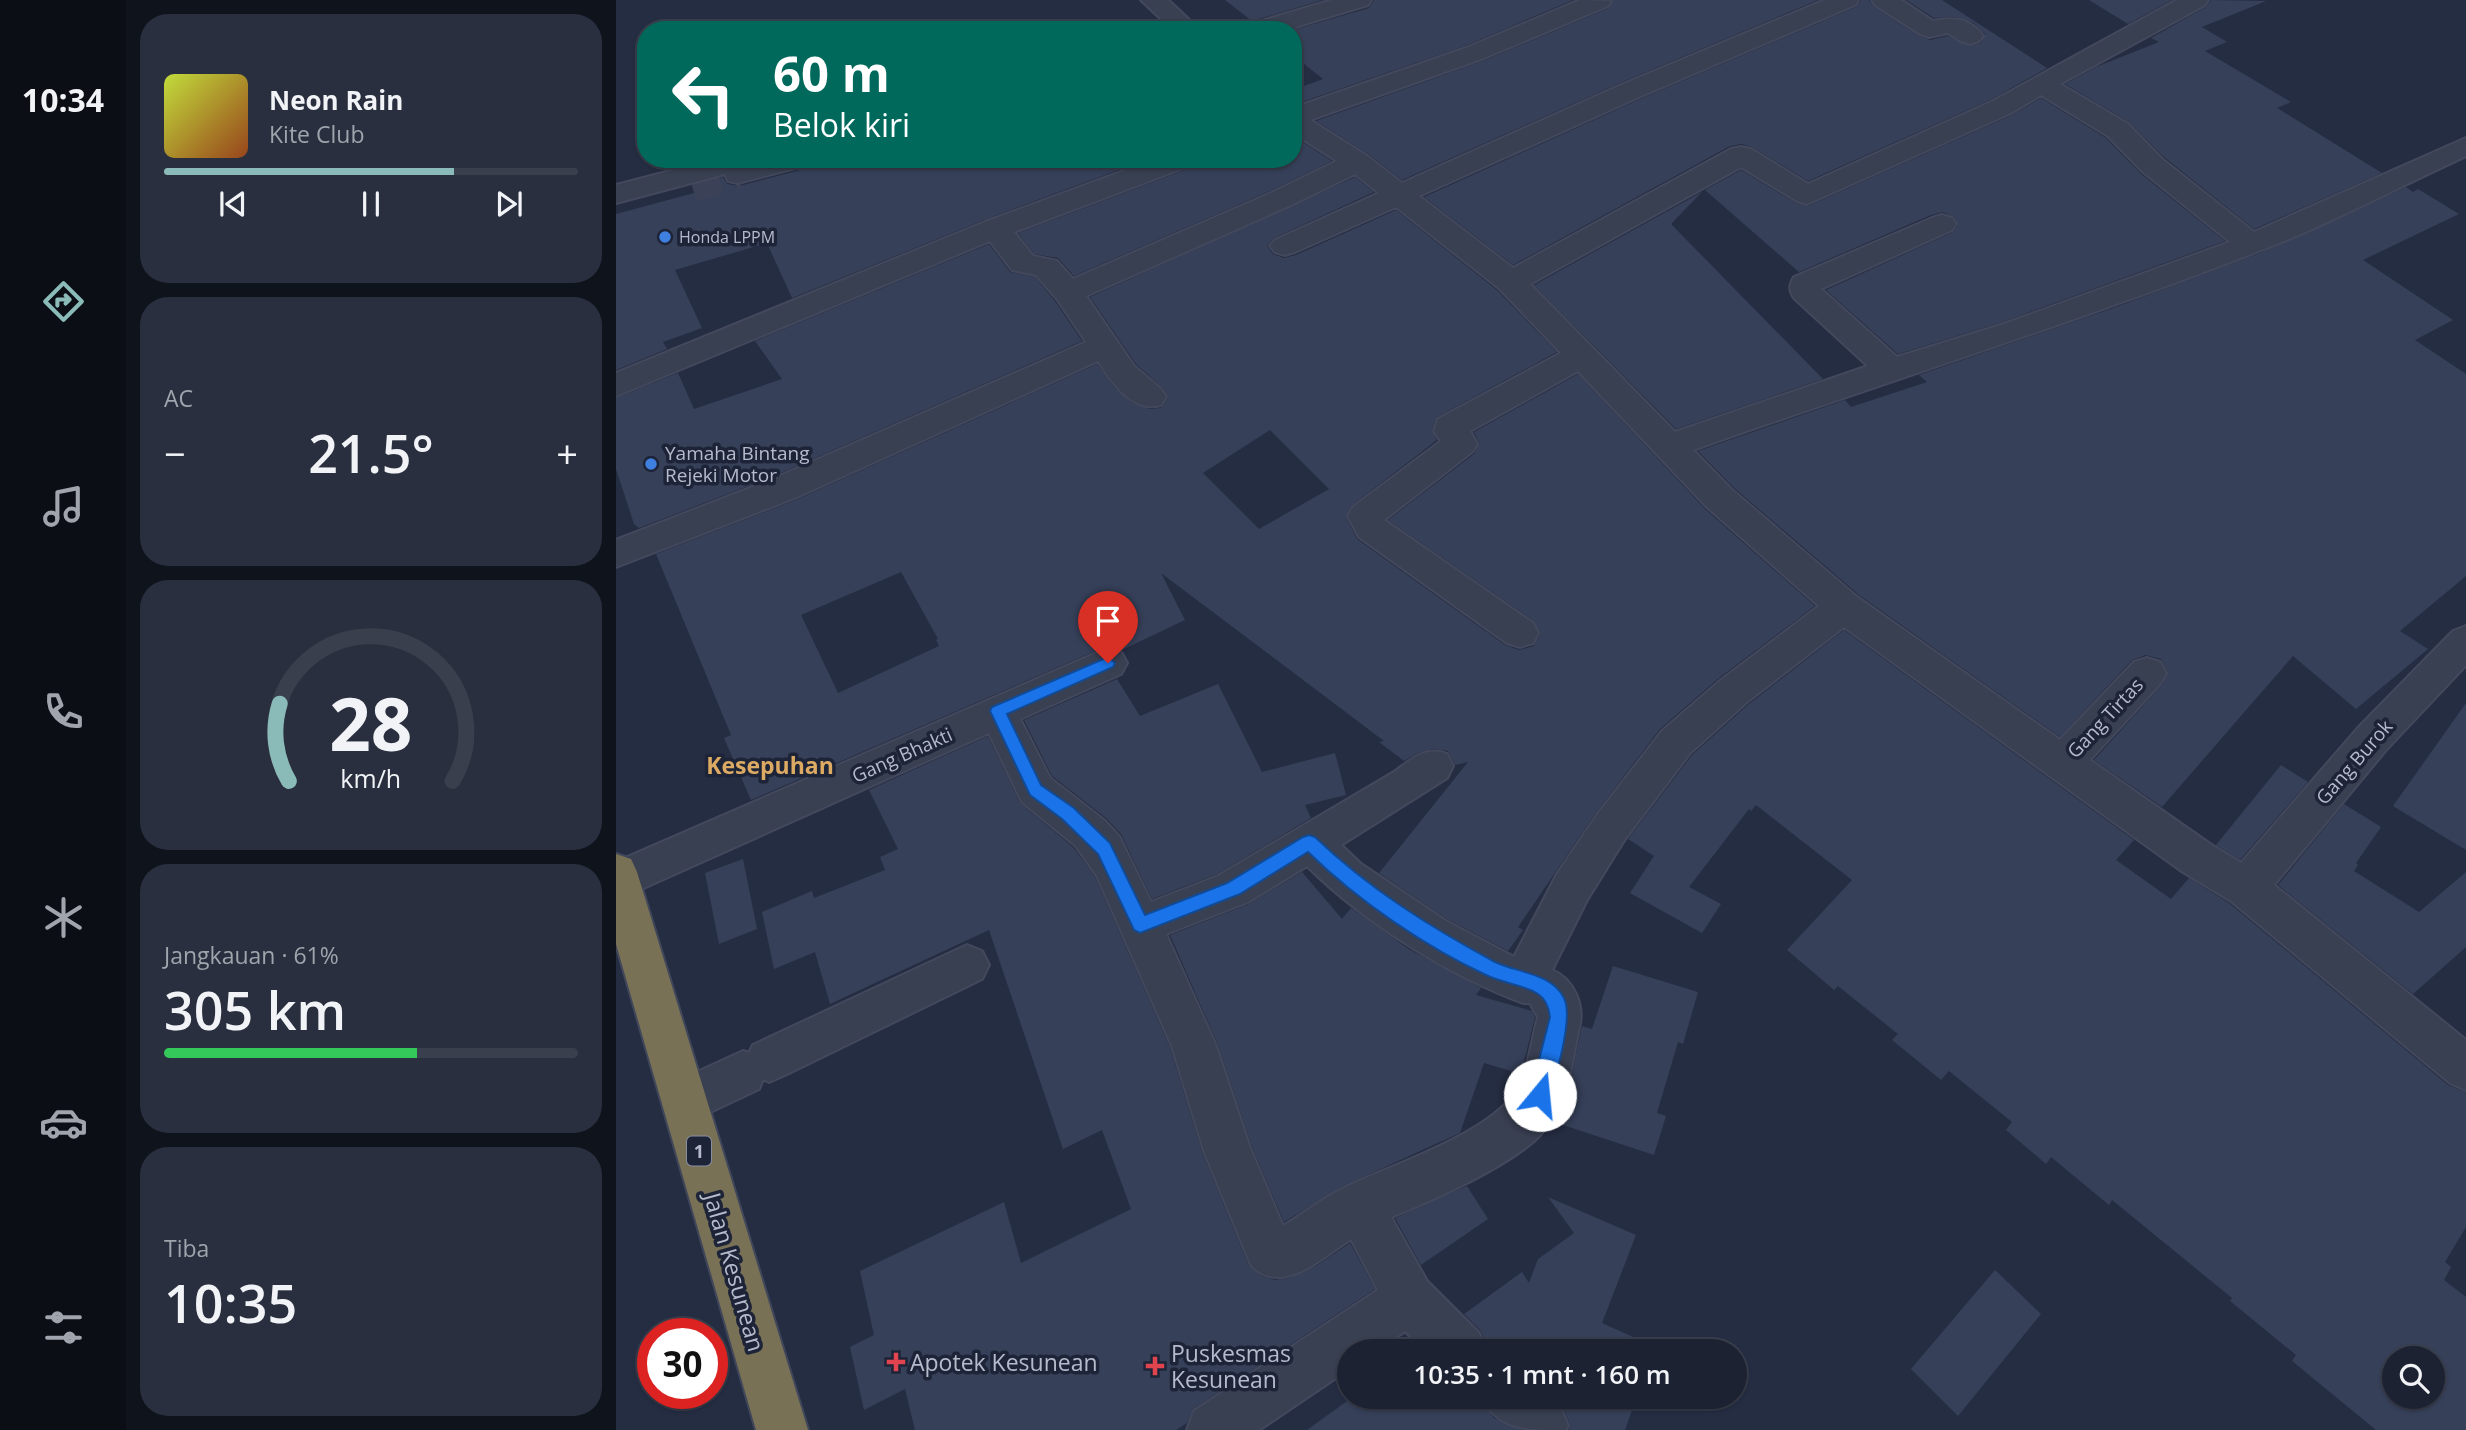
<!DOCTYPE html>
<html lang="id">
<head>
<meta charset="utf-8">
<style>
  body { margin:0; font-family:"Open Sans",sans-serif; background:#292f3e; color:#f1f3f6; height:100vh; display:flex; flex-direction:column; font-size:26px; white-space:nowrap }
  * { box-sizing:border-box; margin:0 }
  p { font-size:23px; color:#a0a4ac }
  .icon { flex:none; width:38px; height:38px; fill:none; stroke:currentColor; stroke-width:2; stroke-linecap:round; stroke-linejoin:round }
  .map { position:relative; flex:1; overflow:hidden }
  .details { display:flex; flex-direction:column; gap:14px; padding:14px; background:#0f131c; width:490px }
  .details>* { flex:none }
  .guide { position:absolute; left:21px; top:21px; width:665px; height:147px; border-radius:28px; box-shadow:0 2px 5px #0004,0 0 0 2px #3a3f4d; background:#00695c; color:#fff; overflow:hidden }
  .buttons { position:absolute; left:1766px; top:1346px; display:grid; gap:14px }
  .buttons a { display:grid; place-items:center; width:63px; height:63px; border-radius:50%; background:#1c2232; box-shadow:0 2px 5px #0004,0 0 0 2px #3a3f4d; font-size:35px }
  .speed { position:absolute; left:21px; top:1318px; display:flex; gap:14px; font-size:35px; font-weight:700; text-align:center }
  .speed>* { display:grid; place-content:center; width:91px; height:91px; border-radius:50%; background:#1c2232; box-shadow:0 2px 5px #0004,0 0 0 2px #3a3f4d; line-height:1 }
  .speed .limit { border:10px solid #d22; background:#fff; color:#111 }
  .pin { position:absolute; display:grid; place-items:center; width:60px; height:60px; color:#fff; margin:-72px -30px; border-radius:50% 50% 50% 0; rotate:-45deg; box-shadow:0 0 7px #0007 }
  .pin .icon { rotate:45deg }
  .me { position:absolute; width:77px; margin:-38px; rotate:17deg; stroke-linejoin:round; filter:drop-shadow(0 0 5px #0008) }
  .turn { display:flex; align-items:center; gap:24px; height:147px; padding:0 21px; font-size:32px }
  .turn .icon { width:91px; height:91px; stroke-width:2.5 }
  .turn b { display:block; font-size:49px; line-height:60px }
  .big { font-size:52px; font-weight:600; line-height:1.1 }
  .details .widget { flex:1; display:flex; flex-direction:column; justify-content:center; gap:10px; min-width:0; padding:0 24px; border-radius:28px; background:#292f3e }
  .details .dial { align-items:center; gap:0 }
  .dial svg { height:182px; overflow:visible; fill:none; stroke:#3a3f4d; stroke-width:7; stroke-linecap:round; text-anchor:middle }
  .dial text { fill:#f1f3f6; stroke:none }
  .song { display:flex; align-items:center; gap:21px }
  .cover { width:84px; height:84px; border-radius:10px; background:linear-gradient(135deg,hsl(70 70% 55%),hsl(20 70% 35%)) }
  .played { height:7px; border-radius:4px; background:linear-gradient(90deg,#8bbbb9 70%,#3a3f4d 70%) }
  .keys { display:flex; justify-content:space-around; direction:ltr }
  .heat { display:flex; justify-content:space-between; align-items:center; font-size:38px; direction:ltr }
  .charge { height:10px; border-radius:5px; background:linear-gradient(90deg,#34c759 61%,#3a3f4d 0) }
  .trip { position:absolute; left:721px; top:1339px; width:410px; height:70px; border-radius:35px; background:#1c2232; box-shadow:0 2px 5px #0004,0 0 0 2px #3a3f4d; font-weight:600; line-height:70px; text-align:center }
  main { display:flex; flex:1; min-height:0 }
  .tabs { display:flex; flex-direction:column; width:126px; justify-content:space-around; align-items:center; background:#0b0e14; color:#a0a4ac }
  .tabs .icon { width:49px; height:49px }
  .tabs .current { color:#8bbbb9 }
  .tabs b { font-size:32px; color:#f1f3f6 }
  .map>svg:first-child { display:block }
  .building { fill:#364059; fill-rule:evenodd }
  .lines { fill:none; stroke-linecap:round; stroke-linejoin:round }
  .minor-tunnel { stroke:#3b4258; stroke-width:28; stroke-dasharray:28 14; stroke-linecap:butt }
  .minor-casing { stroke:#43485c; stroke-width:4 }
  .highway-casing { stroke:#41475a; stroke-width:4 }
  .minor { fill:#394052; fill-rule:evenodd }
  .highway { fill:#797156; fill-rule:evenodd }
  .route { fill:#1a73e8; stroke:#114b97; stroke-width:2 }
  .shop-dot { fill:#3f7fe0; stroke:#1e2438; stroke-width:2.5 }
  .health-dot { fill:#e0444e; stroke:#1e2438; stroke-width:2.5 }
  .labels { text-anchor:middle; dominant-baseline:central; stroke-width:7; stroke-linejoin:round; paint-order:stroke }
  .far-poi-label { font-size:16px; fill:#b6bbcc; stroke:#1e2438; text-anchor:start }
  .shield { fill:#1e2438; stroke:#888ea0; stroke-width:2 }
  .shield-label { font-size:18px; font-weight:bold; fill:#b6bbcc }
  .poi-label { font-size:19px; fill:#b6bbcc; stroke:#1e2438; text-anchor:start }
  .street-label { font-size:19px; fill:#b6bbcc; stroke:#1e2438 }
  .quarter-label { font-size:23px; font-weight:bold; fill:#dcaa62; stroke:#1e2438 }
  .near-street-label { font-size:23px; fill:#b6bbcc; stroke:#1e2438 }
  .near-poi-label { font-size:23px; fill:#b6bbcc; stroke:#1e2438; text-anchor:start }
</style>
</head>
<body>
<main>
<nav class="tabs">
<b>10:34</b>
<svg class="icon current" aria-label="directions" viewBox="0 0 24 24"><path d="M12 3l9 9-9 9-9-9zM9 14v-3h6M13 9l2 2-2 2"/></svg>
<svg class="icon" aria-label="music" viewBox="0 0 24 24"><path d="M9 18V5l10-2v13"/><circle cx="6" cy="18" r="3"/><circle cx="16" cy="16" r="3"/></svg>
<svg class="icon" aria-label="phone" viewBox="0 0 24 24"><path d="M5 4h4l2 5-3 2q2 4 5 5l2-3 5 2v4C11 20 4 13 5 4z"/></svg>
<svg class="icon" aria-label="climate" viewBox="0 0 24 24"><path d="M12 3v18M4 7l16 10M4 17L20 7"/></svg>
<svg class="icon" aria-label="car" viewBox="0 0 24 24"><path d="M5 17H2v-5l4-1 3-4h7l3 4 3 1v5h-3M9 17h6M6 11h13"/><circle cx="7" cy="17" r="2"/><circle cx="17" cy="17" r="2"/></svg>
<svg class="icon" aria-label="filters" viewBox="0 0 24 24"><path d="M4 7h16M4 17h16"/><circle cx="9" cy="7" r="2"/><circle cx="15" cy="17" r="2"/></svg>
</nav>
<section class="details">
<div class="widget">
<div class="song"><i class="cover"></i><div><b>Neon Rain</b><p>Kite Club</p></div></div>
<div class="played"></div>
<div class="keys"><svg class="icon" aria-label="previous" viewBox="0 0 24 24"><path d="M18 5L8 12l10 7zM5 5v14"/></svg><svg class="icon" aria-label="pause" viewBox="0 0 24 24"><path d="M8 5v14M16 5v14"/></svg><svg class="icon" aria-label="next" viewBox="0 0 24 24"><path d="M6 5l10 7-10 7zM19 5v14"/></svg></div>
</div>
<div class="widget"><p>AC</p>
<div class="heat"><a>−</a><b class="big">21.5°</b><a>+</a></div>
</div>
<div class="widget dial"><svg viewBox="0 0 100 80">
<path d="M14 69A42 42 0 1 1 86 69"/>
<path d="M14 69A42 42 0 0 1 10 35" stroke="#8bbbb9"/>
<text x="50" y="56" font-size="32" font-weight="700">28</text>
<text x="50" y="72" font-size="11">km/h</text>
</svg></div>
<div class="widget"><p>Jangkauan · 61%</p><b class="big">305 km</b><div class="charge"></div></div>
<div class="widget"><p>Tiba</p><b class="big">10:35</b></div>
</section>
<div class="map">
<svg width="1850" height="1430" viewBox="0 0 1850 1430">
  <rect width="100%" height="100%" fill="#252d43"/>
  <path class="building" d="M609,0h98l-71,21z
    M758,0h199l-108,46 -172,59v-15l30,-11 -30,-24v-25l76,-22z
    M997,0h205l-198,83 -218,97 -34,-26 -52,-33 169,-61 124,-52z
    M1245,0h8l5,7 45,29 11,4 18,-4 21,10 12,-3 4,-9 -11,-11 -20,-6 -20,1 -28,-18h36l105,68 -55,31 -184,82 -56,-34 -10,-3 -12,2 -217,119 -89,-68 216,-98 216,-92z
    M1473,0h83l-44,24z
    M1595,0l55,1 -64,26 25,15 -22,9 86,51 -14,6 105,65 -128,56 -90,-72 -35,-35 -64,-38 31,-17 63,-25 -8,-4 55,-31z
    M1425,98l65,40 34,35 85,68 -225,82 -102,31 -72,-64 127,-58 5,-7 -4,-8 -11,-5 -12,3 -132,57 -94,-82 36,-20 55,33 12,3 204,-91z
    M677,136l39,25 -62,30 -196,85 -16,-18 -24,-4 -16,-21 175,-66 5,-8h95z
    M197,159h335l-164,61 -192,78 -25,-55 -92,27 27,58 -39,14 4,7 -51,21v-156l78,-21 -2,-7 31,-9 4,7 12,2 69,-18z
    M739,177l19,15 -100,46 -7,8 6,8 11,4 12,-3 100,-45 102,81 59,61 -120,65 -5,13 5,10 -86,66 -5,11 11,22 148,106 14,5 15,-4 6,-12 -6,-13 -146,-101 86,-66 5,-11 -5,-11 104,-58 127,135 110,97 -96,72 -59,51 -65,85 -77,113 5,3 -15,21 -61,-32 -68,-46 89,-111 -13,3 -7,-14 -16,-2 -14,4 -14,8 -25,-19 5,-1 -223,-168 24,47 -63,30 -15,-4 -356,154 -27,-62 7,-3 -75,-181 142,-55 299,-135 18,24 16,14 19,7 11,-1 7,-10 -5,-10 -27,-24 -46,-67zM654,430l59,59 -70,40 -56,-56zM285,572l37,67 -2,1 3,6 -101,47 -37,-78z
    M1790,187l7,5 5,-3 41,25 -96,46 90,60 -38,20 51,34v202l-66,55 28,18 -72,60 -63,-53 -131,151 -68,-47 68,-75 6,-13 -7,-13 -15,-4 -14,5 -72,77 -201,-142 -126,-108 -35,-36 147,-51 6,7 76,-25 -8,-7 200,-69 141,-53z
    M1086,192l-31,32 152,155 -147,50 -142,-144z
    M373,244l21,28 25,5 20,24 27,40 -310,136 -133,51 -5,-4 -18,-55v-71l62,-25 16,36 88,-30 -27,-38z
    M1228,630l290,210 -18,20 55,39 18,-21 40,25 219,182 18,7v135l-21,35 6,5 -7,13 22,17v133h-90l-84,-69 4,-6 -66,-54 2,-3 -120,-98 -3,5 -58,-48 -5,7 -40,-34 6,-8 -63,-51 -8,9 -49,-40 6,-6 -60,-48 -4,4 -47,-40 65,-70 -96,-75 -5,6 -2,-2 -60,78 32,17 -19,29 -72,-40 24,-37 -26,-17 64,-84 57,-51zM1778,1358h38v38h-38z
    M501,679l23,37 78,-32 44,88 73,-19 11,42 -41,10 6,13 -94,56 -65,25 -31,-65 -15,-16 -54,-42 -28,-56z
    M1850,703v147l-73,-44z
    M372,736l32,67 54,45 21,29 75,170 32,105 47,114 13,10 13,4 14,-2 27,-12 34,-23 25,46 -182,120 -6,14 -11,7h-261l-10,-41 -41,21 -14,-63 24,-12 -14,-64 144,-69 17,61 110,-54 -29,-79 -39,19 -74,-219 -159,74 -15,-52 -41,17 -12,-57 50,-21 2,7 71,-28 -5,-13 18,-8 -29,-59z
    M1665,765l27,17 -68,78 -24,-15z
    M1728,804l37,23 -25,36 2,2 -4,6 65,41 47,-40v75l-53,47 -135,-109z
    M127,859l14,70 -38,15 -14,-71z
    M686,872l40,47 9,-11 56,40 74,40 -5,7 56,16 3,6 -14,57 -37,-11 -24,70 -119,54 -57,35 -32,-75 -34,-102 -48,-110 79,-31z
    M997,966l85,26 -15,52 -5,-2 -21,71 9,3 -12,39 -100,-33 16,-40 12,-56 10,3z
    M851,1186l21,33 -67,46 -26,-47z
    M932,1197l88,38 -34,88 53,24 -1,4h-166l-7,-20 -17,-17 58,-42 7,11 9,-24 36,-26z
    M1379,1270l46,44 -83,102 -47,-47z
    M738,1396h124l16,22 28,12h-215z
    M936,1396h85l-12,34h-56l1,-6 -8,-18z"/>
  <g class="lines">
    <path class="minor-tunnel" d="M77,188l45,-13"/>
    <g class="minor-casing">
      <path id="minor" d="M525,0h27l32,30h-27z
        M716,0h39l-3,5 -83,25h-40l3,-5z
        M964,0l31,1 -3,5 -124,52 -174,62 57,36 35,27 219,-98 204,-85h33l-3,5 -216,92 -220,99 94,72 218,-119 10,-2 10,2 57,35 185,-83 184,-101h31l-3,5 -145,79 68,40 34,35 92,73 212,-94v18c-69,32 -137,68 -207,95 -187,73 -378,132 -566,199l38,39 126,108 203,143 74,-78 13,-4 13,4 6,11 -6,11 -70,76 120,84 31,19 117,-135 95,-97 13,-5v39l-80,85 -112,135 192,155v50l-16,-7 -219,-182 -51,-31 -336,-243 -97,75 -57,51 -65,86 -38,61 -35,70c22,9 33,36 27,58 -6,27 -9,59 -23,83 -5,10 -14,23 -22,30 -34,29 -101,59 -143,76l36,64 52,52 7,18h-61l-20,-20 -29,20h-27v18l-90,61h-72l7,-19 184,-121 -27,-51c-30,19 -69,58 -100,26l-47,-114 -32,-105 -75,-170 -21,-30 -54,-44 -33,-69 -370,166 -3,-2v-35l492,-214 13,4 6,11 -6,11 -101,45 30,59 54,42 15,16 32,66 67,-26 176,-104c18,-13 31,-26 53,-18l6,12 -6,12 -106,67 20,19 85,57 68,36 43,-83 40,-59 65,-84 59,-51 98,-74 -112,-99 -129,-136 -108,60 7,13 -5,8 -88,68 149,103 5,10 -5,10 -13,4 -13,-4 -148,-106 -11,-21 5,-9 88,-66 -7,-10 4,-12 123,-66 -61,-64 -104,-82 -101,45 -10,3 -10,-3 -5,-6 5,-6 104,-47 -24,-19 -64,31 -205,91 48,70 27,23 5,8 -5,8c-28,8 -49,-22 -63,-44l-301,136 -181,70v-27l157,-61 313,-137 -29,-43 -21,-24 -24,-5 -22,-29 -374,155v-23l369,-151 171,-63h40l-4,6 -178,67 19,24 24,5 16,18 198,-86 66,-32 -44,-28v-25l173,-60zM1425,95l67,41 34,35 88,71 -229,83 -104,32 -76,-68 131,-59 4,-6 -4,-6 -10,-3 -10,3 -138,59c-5,8 -5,13 0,21l74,68 -193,66 -145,-148 211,-117 56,34 10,3 204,-91zM691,866c58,57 141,109 216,137h7l8,14c-6,21 -9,48 -18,67 -23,49 -131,81 -178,105 -20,10 -39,25 -59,37l-33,-78 -34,-102 -50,-112 82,-32z
        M1256,0h29l32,21c19,-4 38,-3 50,15l-4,5 -9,3 -9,-3 -13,-8 -19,4 -9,-3 -45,-29z
        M100,159h95l-4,6 -69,18 -10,-2 -3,-7 -109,29v-18z
        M351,945l15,6 7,14 -7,14 -197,96 -16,7 -6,-3 -4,10 -74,35 -16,-7 -7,-16 7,-16 74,-34 6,2 4,-8z
        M864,1396h68l12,11 8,18 -2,5c-41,0 -67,0 -86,-34z"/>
    </g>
    <g class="highway-casing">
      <path id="highway" d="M0,854l15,5 6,13 171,558h-52l-140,-486z"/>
    </g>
    <use href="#minor" class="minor"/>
    <use href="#highway" class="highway"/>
  </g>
  <path class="route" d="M492,657l7,6 -2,4 -106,47 34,71 33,23 36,35 35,72 82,-32 76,-46 6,-2 6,2c53,51 115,90 180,125 23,11 57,11 69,36 10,20 -9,83 -17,104l-7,3 -7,-3 -3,-7 20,-78c-1,-9 -4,-18 -12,-23 -14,-9 -35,-11 -50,-18 -63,-29 -131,-76 -180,-124l-68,42 -100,39 -6,-3 -36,-76 -36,-35 -32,-24 -40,-84 2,-4z"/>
  <g class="shop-dot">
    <circle cx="49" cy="237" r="7"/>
    <circle cx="35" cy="464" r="7"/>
  </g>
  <g class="health-dot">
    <path d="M276.5 1351.5h7v7h7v7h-7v7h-7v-7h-7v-7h7z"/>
    <path d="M535.5 1355.5h7v7h7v7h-7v7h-7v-7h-7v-7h7z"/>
  </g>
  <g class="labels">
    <g class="far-poi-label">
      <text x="63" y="237">Honda LPPM</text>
    </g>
    <rect class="shield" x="71" y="1136.5" width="24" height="29" rx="5"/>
    <g class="shield-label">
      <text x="83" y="1151">1</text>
    </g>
    <g class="poi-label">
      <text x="49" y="453">Yamaha Bintang<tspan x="49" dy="22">Rejeki Motor</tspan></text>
    </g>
    <g class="street-label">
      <text transform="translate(1489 718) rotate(-47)">Gang Tirtas</text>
      <text transform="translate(286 755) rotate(-24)">Gang Bhakti</text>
      <text transform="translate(1738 762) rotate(-49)">Gang Burok</text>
    </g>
    <g class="quarter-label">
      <text x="154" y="765">Kesepuhan</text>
    </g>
    <g class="near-street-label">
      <text transform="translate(119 1272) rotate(74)">Jalan Kesunean</text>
    </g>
    <g class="near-poi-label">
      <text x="555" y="1353">Puskesmas<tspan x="555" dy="26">Kesunean</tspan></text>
      <text x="294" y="1362">Apotek Kesunean</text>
    </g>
  </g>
</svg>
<div class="buttons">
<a><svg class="icon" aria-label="search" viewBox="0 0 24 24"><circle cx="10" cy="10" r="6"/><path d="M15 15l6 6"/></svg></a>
</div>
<div class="speed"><div class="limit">30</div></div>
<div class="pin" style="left:492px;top:663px;background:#d93025"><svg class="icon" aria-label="arrive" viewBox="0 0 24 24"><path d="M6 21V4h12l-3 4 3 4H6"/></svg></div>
<svg class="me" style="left:924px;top:1095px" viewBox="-20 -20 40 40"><circle r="19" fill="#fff"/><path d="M0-13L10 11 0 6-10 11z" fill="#1a73e8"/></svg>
<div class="trip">10:35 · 1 mnt · 160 m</div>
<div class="guide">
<div class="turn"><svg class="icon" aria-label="left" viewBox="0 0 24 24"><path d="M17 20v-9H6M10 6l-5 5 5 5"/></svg><div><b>60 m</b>Belok kiri</div></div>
</div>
</div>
</main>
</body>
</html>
